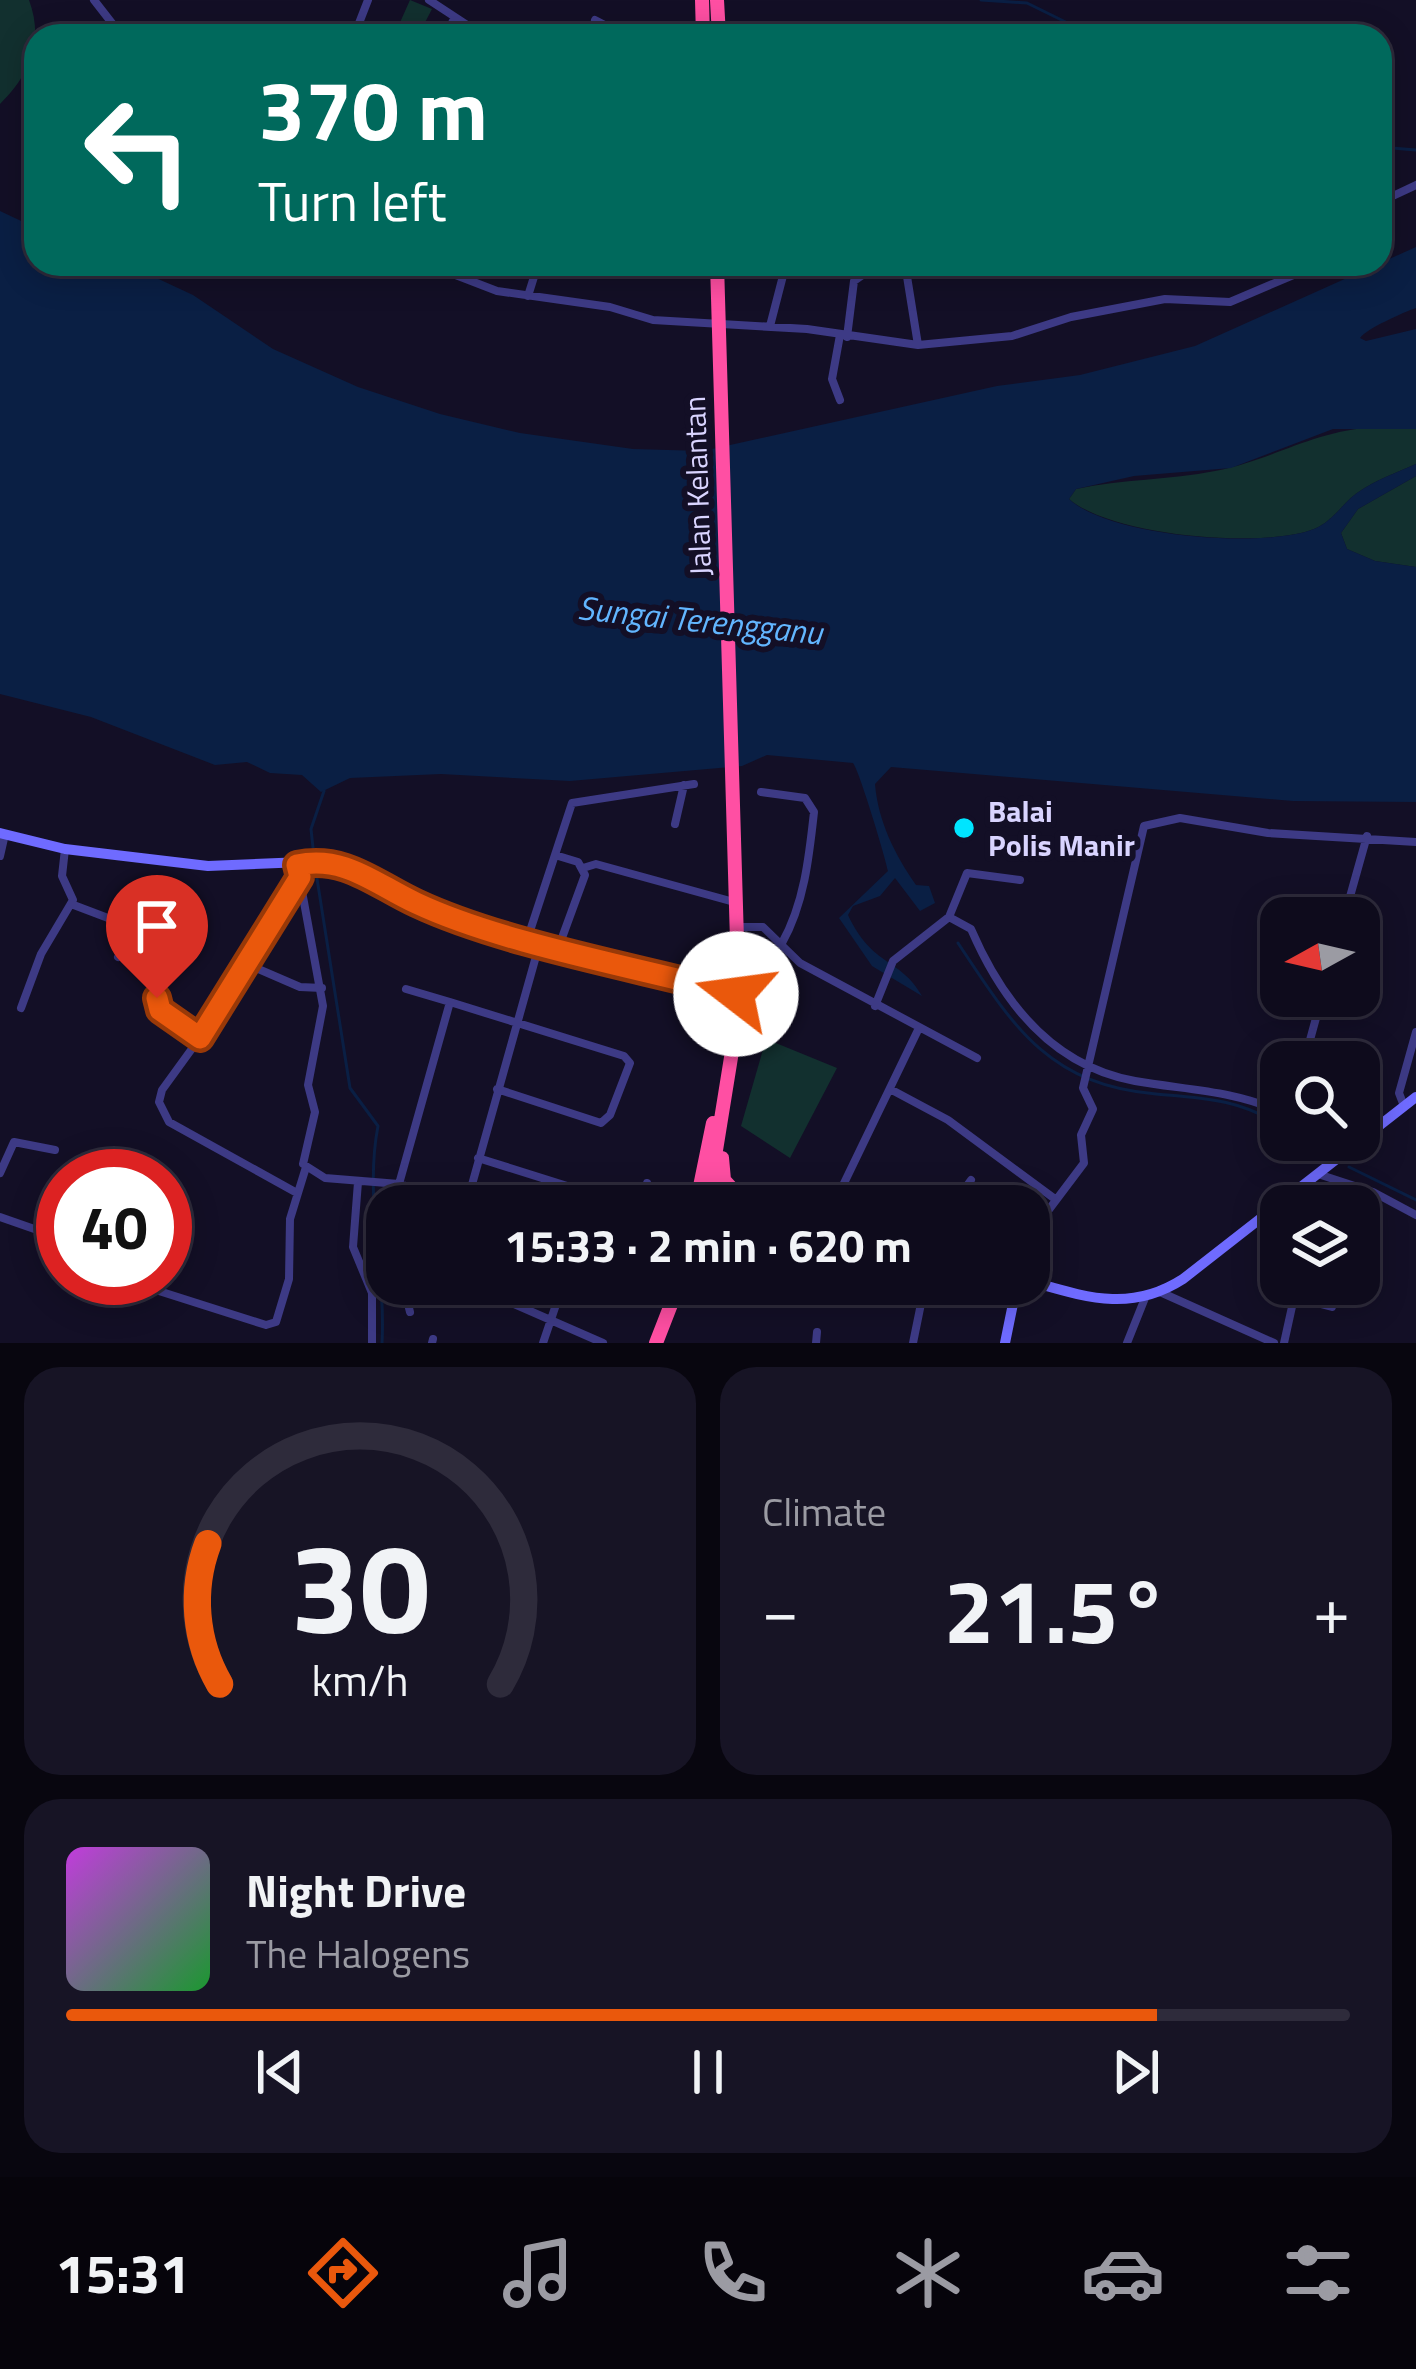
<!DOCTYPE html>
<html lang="en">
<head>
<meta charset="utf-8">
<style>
  body { margin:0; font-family:"Titillium Web",sans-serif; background:#171425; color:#f1f3f6; height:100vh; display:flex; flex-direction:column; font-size:45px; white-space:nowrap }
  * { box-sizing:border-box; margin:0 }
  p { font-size:39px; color:#9b9ba3 }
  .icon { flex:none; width:66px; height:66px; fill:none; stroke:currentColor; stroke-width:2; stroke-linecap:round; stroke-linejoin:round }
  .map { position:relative; height:1343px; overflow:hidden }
  .panel { display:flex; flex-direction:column; gap:24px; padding:24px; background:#08060f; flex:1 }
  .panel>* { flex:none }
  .banner { position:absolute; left:24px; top:24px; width:1368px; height:252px; border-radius:36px; box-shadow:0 6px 30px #0003,0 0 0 3px #2e2b3b; background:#00695c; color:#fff; overflow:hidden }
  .needle { width:78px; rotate:262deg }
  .buttons { position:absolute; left:1260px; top:897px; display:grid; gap:24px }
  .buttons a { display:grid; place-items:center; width:120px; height:120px; border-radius:24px; background:#0e0b1c; box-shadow:0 6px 30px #0003,0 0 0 3px #2e2b3b; font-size:60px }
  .speed { position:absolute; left:36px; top:1149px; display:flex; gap:24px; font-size:60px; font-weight:700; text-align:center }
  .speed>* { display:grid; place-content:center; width:156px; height:156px; border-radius:50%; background:#0e0b1c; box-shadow:0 6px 30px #0003,0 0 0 3px #2e2b3b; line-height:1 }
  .speed .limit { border:18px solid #d22; background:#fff; color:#111 }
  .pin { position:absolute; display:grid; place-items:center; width:102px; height:102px; color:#fff; margin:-123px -51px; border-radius:50% 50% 50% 0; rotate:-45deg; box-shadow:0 0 12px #0007 }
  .pin .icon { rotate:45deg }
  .me { position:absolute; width:132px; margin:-66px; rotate:285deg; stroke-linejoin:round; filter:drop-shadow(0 0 9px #0008) }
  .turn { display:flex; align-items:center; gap:42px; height:252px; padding:0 36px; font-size:54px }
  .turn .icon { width:156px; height:156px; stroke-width:2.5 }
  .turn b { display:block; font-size:84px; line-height:102px }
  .big { font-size:90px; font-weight:700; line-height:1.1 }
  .panel .card { flex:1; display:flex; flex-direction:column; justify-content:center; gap:18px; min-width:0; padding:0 42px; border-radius:36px; background:#171425 }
  .panel .dial { align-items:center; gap:0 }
  .dial svg { height:312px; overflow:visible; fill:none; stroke:#2e2b3b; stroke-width:7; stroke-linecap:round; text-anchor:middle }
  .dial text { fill:#f1f3f6; stroke:none }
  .song { display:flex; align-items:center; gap:36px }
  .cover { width:144px; height:144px; border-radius:18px; background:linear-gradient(135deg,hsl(290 70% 55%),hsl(130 70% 35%)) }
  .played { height:12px; border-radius:6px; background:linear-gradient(90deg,#ea580c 85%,#2e2b3b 85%) }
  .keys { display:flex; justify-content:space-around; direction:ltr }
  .heat { display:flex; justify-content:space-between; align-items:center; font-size:66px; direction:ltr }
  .panel .tiles { flex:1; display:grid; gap:24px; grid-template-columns:1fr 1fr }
  .card:last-child { grid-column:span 2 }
  .trip { position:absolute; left:366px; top:1185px; width:684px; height:120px; border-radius:36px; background:#0e0b1c; box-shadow:0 6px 30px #0003,0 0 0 3px #2e2b3b; font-weight:700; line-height:120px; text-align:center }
  .tabs { display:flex; height:192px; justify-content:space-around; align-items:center; background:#06040b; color:#9b9ba3 }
  .tabs .icon { width:84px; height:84px }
  .tabs .selected { color:#ea580c }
  .tabs b { font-size:54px; color:#f1f3f6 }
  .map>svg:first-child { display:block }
  .green { fill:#12302f }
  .water { fill:#0a1f44 }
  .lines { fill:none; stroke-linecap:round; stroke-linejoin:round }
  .stream { stroke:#0a1f44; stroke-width:3 }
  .street { stroke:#3d3a85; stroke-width:8 }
  .secondary { stroke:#6f6bff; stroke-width:10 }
  .highway { stroke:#ff4fa3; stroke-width:14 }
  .route-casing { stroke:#983908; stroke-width:30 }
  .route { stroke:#ea580c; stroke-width:21 }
  .poi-dot { fill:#00e5ff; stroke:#130f26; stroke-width:4.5 }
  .labels { text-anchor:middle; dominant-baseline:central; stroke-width:12; stroke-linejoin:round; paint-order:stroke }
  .street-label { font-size:30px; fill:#d9d4ff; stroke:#130f26 }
  .poi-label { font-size:30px; font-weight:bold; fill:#d9d4ff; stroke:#130f26; text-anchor:start }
  .water-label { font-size:33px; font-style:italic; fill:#62b6ff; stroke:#130f26 }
</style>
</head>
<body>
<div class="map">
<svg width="1416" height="1343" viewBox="0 0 1416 1343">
  <rect width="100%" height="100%" fill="#130f26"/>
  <path class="green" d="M0,0h29c15,41 2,73 -29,104z
    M410,0l22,9 -14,27h-24z
    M1378,427l38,2v35c-20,9 -41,16 -59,29 -15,11 -25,29 -43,36 -52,20 -202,7 -245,-30l7,-10c46,-10 94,-9 139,-18 61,-12 98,-41 163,-44z
    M1416,476v91l-41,-6 -28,-12 -6,-16 17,-24z
    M766,1039l71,29 -47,90 -49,-32z"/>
  <path class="water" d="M0,211l36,17v36h82l32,11 43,20 80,54 85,38 82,27 80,19 113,16 70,2 294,-65 83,-11 115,-29 221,-99v61c-12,4 -50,21 -56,30l6,3 50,-12v100h-83l-102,39 -97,8 -58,13 -7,10c41,38 194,50 245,30 18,-7 28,-25 43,-36 18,-13 39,-20 59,-29v12l-58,33 -17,24 6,16 28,12 41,6v235l-123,-1 -402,-34 -16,17c3,37 20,71 41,101l13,1 6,17 -15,8 -25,-33 -15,18 -27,10 -5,9c24,52 53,43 74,81l-50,-30 -33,-48 49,-47c-3,-15 -29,-101 -35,-108l-86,-8 -25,11 -172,15 -129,-7 -91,4 -29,14 -19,-17 -32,-2 -23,-11 -32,3 -124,-48 -91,-23z"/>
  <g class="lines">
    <path class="stream" d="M981,0l46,3 67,33
      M1380,147l36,3
      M314,857l-3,-28 13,-38
      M315,866l35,222 28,38c-14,72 8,144 4,217
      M958,943c55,83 90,142 198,151 47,4 85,5 125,32
      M1307,1140l20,10
      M1349,1167l67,33"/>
    <path class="street" d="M94,0l28,36
      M429,0l55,36
      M595,20l31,16
      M158,36l1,-1
      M354,36l14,-36
      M445,36l10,-19
      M1380,202l36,-17
      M427,264l70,27 113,16 43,13 154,9 111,16 94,-9 59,-19 94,-18 65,3 80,-34
      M905,264l13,81
      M528,296l10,-32
      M770,326l15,-58
      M840,335l-8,44 8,21
      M847,337l7,-56 10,-7
      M761,792l44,6 9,14c-5,46 -10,92 -32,131
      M675,824l9,-39
      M555,855l23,7 7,13 -26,71
      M0,856l5,-22
      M297,864l26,142 -15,79 7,27 -12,52 22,14 74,6 -1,22
      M583,868l13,-4 138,38
      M71,904l37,14h23l2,13 -15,26
      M949,917l22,12c31,72 81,137 164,152 51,9 98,9 146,31
      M1344,918l23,-82
      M737,927h26l37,36 177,95
      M528,937l44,-134 122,-19
      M247,964l53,23 22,1
      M164,976l-7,22 3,12 40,28
      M406,989l44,13
      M875,1006l18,-45 56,-44 18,-44 53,7
      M21,1008l20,-54 32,-54 -11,-24 3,-27
      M1304,1062l18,-66
      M890,1089l58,31 107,79
      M1404,1106l-5,-13 17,-61
      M478,1158l102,32
      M0,1173l14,-31 41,8
      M1318,1174l55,18 43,23
      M358,1182l-5,65 19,46v50
      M297,1193l-128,-71 -10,-20 3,-12 45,-62 93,-151
      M466,1206l74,-264
      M480,1206l-81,-22 51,-182 174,54 6,7 -20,52 -9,8 -104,-34
      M643,1206l4,-23
      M833,1206l85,-176
      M910,1206l7,-18
      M952,1206l19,-26
      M0,1217l63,22
      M1029,1236l55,-73 -3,-28 12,-26 -10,-21 61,-262 36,-8 88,15 148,9
      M118,1278l148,47 10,-3 13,-43 1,-60 16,-52
      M403,1284l7,28
      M1160,1292l114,51
      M489,1293l114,50
      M1294,1297l38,10
      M432,1343l1,-4
      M543,1343l20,-59
      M816,1343l1,-11
      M913,1343l12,-59
      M1127,1343l18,-45
      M1284,1343l13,-59"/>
    <path class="secondary" d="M0,833l65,16 143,17 120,-5 28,9 69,38 311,86
      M703,1188l72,18
      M1029,1281c57,16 101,32 154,-2l233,-182
      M1005,1343l12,-59"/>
    <path class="highway" d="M702,0l1,36
      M717,0l2,36
      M722,1158l2,22 11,12
      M696,1206l17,-83
      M707,1206l32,-198 -22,-744
      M656,1343l23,-59"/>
  </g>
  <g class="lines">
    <g class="route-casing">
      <path id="route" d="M157,998l3,12 40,28 100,-161 -3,-12c48,-10 78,19 119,38 87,41 224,65 320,91"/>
    </g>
    <use href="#route" class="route"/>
  </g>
  <circle class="poi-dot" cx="964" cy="828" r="12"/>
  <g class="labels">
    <g class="street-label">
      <text transform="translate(697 486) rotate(-92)">Jalan Kelantan</text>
    </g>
    <g class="poi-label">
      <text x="988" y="811">Balai<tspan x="988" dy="34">Polis Manir</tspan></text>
    </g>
    <g class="water-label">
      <text transform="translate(700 620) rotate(6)">Sungai Terengganu</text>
    </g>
  </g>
</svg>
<div class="buttons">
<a><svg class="needle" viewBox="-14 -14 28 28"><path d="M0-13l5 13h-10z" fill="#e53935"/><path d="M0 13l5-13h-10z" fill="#9b9ba3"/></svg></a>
<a><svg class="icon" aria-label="search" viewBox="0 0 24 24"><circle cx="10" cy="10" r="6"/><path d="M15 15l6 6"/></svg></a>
<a><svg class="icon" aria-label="layers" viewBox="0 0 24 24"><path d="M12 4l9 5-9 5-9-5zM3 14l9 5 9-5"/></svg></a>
</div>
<div class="speed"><div class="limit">40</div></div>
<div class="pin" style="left:157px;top:998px;background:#d93025"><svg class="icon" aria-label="arrive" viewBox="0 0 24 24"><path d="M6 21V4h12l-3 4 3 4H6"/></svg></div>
<svg class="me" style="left:736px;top:994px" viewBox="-20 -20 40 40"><circle r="19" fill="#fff"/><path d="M0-13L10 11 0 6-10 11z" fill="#ea580c"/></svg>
<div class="trip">15:33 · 2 min · 620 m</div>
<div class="banner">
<div class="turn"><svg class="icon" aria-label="left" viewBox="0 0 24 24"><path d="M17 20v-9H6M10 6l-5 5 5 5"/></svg><div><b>370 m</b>Turn left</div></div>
</div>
</div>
<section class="panel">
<div class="tiles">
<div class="card dial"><svg viewBox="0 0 100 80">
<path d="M14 69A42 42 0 1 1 86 69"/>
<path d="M14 69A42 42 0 0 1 11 33" stroke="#ea580c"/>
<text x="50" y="56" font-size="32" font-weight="700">30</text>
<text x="50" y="72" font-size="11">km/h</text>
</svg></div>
<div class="card"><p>Climate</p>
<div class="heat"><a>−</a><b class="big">21.5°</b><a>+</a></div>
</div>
<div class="card">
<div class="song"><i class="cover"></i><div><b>Night Drive</b><p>The Halogens</p></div></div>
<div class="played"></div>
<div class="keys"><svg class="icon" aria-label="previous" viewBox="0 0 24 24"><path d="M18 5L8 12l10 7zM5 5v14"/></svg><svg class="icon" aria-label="pause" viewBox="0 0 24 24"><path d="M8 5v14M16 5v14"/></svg><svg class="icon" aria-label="next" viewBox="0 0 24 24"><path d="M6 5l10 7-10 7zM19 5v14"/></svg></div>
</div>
</div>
</section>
<nav class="tabs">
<b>15:31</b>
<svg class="icon selected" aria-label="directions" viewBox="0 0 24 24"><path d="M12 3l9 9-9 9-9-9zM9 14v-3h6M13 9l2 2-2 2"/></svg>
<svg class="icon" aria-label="music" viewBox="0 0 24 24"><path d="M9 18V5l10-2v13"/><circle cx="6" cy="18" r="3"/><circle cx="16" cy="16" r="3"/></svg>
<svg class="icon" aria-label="phone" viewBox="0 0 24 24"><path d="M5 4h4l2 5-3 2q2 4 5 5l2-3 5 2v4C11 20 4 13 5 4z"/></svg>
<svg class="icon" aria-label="climate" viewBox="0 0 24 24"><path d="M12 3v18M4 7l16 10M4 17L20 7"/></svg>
<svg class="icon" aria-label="car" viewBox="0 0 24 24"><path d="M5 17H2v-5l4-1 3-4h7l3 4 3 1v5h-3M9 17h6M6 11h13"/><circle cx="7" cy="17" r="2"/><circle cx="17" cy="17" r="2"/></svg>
<svg class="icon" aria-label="filters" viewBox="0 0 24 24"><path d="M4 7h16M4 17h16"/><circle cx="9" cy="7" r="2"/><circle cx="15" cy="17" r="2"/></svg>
</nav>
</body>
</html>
